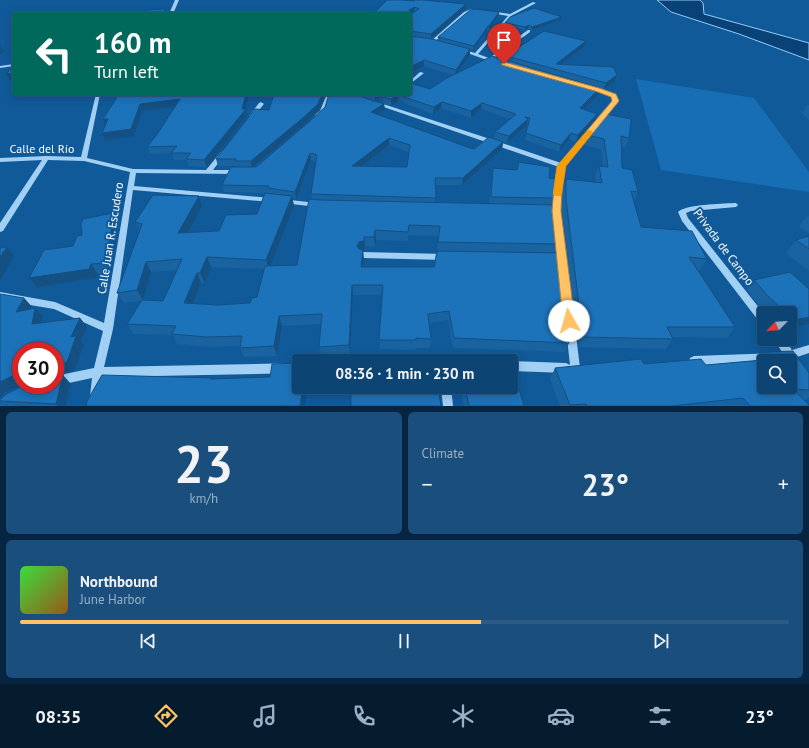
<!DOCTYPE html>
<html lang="en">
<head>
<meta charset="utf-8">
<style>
  body { margin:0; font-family:"PT Sans",sans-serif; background:#1a4e7c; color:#f1f3f6; height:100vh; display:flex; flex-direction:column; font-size:15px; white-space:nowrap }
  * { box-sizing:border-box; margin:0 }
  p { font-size:13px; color:#9ab0c5 }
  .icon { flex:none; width:22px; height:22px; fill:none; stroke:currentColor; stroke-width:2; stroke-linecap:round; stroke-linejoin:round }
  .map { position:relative; height:406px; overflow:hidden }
  .details { display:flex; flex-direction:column; gap:6px; padding:6px; background:#072540; flex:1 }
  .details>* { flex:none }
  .hud { position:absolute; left:12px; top:12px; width:400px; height:84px; border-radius:4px; box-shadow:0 2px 10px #0003,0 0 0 1px #2c5c86; background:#00695c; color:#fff; overflow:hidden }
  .needle { width:26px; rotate:245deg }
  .controls { position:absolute; left:757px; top:306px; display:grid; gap:8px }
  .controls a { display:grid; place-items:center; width:40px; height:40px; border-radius:4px; background:#0c4474; box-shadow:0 2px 10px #0003,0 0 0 1px #2c5c86; font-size:20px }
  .speed { position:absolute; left:12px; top:342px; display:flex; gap:8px; font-size:20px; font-weight:700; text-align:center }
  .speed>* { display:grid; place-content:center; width:52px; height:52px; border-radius:50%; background:#0c4474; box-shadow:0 2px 10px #0003,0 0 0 1px #2c5c86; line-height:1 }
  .speed .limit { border:6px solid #d22; background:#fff; color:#111 }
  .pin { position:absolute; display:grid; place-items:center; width:34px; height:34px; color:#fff; margin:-41px -17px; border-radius:50% 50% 50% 0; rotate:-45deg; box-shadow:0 0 4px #0007 }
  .pin .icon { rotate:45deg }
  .me { position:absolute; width:44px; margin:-22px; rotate:353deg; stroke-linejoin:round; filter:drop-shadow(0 0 3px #0008) }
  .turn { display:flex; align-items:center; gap:14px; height:84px; padding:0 16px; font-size:18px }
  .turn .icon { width:52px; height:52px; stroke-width:2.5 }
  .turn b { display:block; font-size:28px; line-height:34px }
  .big { font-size:30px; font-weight:800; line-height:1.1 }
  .details .tile { flex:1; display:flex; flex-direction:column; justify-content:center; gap:6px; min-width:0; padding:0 14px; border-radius:6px; background:#1a4e7c }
  .details .dial { align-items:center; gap:0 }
  .dial b { font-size:52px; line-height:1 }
  .song { display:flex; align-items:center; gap:12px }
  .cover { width:48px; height:48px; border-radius:6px; background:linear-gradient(135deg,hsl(120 70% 55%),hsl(30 70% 35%)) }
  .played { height:4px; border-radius:2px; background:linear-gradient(90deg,#ffc366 60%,#2c5c86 60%) }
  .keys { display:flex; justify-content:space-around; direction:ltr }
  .heat { display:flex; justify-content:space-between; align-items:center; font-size:22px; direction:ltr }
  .details .tiles { flex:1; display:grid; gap:6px; grid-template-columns:1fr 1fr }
  .tile:last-child { grid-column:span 2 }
  .trip { position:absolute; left:292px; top:354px; width:226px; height:40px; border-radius:4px; background:#0c4474; box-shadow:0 2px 10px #0003,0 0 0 1px #2c5c86; font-weight:800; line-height:40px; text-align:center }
  .dock { display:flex; height:64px; justify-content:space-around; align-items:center; background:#051b2e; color:#9ab0c5 }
  .dock .icon { width:28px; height:28px }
  .dock .current { color:#ffc366 }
  .dock b { font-size:18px; color:#f1f3f6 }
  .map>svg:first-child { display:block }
  .green { fill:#176eb5 }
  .water { fill:#094276; stroke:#94ccf8 }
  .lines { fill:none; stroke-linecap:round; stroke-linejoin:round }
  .minor { fill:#a2d0f5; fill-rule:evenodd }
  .wall { fill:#1963a0; fill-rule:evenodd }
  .shaded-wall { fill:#145082 }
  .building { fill:#1d73ba; stroke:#145082; fill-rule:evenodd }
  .route { fill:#ffc366; stroke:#a67f42 }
  .slow { fill:#f59e0b }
  .labels { text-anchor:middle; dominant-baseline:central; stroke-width:4; stroke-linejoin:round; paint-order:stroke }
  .street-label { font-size:12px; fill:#fff; stroke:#105a9a }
</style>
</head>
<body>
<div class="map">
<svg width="809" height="406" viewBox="0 0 809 406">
  <rect width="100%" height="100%" fill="#105a9a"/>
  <path class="green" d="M636,79l118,19 55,74v20l-148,-22z"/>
  <path class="water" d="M657,0h43l3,3 1,11 105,29v17l-70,-26 -68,-22z"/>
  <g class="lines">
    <path class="minor" d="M175,0h4l-6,14h-4z
      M533,2l3,1 -25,13 -33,38 11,4 39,-28h2v2l-37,27 6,2v2h-4l-36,-13 2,-1 14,4 33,-37 -17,-3 -1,-2 20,3z
      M471,9l9,1 -8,1 -6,3 -33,29h-2v-2l33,-29z
      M14,64v2l-14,2v-2z
      M420,72l4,1 -14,11v-3z
      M590,87h4l22,8 3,6 -54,65 -4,22v23l19,157 -1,3 -4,2 -4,-2 -1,-2v2l-4,2 -55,-2v-10l55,2 4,2 -17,-154 2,-23 4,-21 -187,-64 1,-1h4l113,37 71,24 52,-62 -1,-4 -22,-8z
      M96,94h4l-13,64 46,11 73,1 15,-18 2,-1 3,2 -13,17h25l3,2 -3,2 -102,-1 -2,13 137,12 3,2 -3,2 -138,-12 -20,139 -9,38 195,-4v10l-196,4 -4,29h-10l3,-28 -37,8 -2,-1h2v-9l39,-8 9,-37 -49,-22 -54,-9v-8l55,10 49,21 26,-151 -46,-11 -36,-1 -45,71 -3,1v-9l42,-63 -42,2v-4l46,-2 35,1z
      M327,94h4l-6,18 -5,4h-4l-1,-1 5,-4z
      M261,102l3,2 -1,1 -10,13h-4v-2l10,-13z
      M281,199l36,4 4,2 -4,2 -34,-4 -3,-2z
      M734,203h2l2,2 -2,2 -45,4 -5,2 2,5 76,96v11l-3,-1 -79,-103 -4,-9c9,-8 43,-8 56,-9z
      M363,252l82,2 3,1 1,2 -1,2 -3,1 -82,-2 -3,-1 -1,-2 1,-2z
      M773,339h11l8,11 17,-5v8l-12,4 -2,4 -3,1 -4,-2 -5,-1 -2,-3 2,-3z
      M774,353l3,1 2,3 -2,3 -2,1 -81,5 -4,-2 -1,-3 1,-3 4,-2z
      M441,387h10l2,19h-10z"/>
  </g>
  <path class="wall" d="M387,0l79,4v5l-35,30 7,2v-4l61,-21 -10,14h-2l-14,20 -7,-2 4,7 -13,18 41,-15 1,-4h9l78,-13 -1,5 -24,18 56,11 -2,6 -11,8 -38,-11 33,16 -16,16 14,4 -2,7 -19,21 -7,-3 -10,13 -34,-12 3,-16h-1l-1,2 -19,17 -4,-1 -1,7 -40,36h-27v17l54,2 4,-36 56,10 6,20 -2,7 6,39 -2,9 12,90 -4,9 -112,-4 -5,-28 -19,3 2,16 -1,9h-14v2l-36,-1 -1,-9 3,-45h-29l-3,60 -29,1 -2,-9 2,-23 -39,2 -5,30 -33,1 -4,-9v-2l-29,1 -34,-3 -4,-9 -40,-1 -6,-10 15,-24 -18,3 -7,-10 22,-62 -4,-9 64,-26 3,10 -14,26 31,-1 38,-17 8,-21 -41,-1 -2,-7 15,-18 -1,-1h-18l-2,-7 53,-49 5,-16h52l-7,16 -14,14 -51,43h2l54,-46 15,-14 5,-13h56l-11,6 8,3v-6l47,-8 23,-14 -29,-9 -14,7v-58l5,-3zM399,101l34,13 8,-6 30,10 10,-9 29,10 -15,13 -1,6 -20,11 -4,-1 -93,-33 8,-5 -1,-6 7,2zM389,145l20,7 -2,15 -45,-1zM311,160l5,2 -5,32 1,5 -15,66 -27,1 24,-60 -2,-8 4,1zM408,235l31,1 -2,15 -3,16h-71l1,-7 -1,-9h1l1,-5 10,1 1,-7 32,1zM211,267l53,2 -7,28 -7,6 -33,2 -24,-2 8,-20h4zM178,270l-15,31 -20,-1 8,-28z
    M562,17l-1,3 -29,10 -4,-2 -3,2 -21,-4 1,-3z
    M119,94h131l-5,15 2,7 -40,51 -18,-1 -3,-6h-12l-2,-7 -22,1 -3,-7 11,-14 17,-26 -33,4 -8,25 -29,4 -3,-7z
    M807,105h2v15l-7,-7z
    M606,114l23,24 -4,10 -4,-1 1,21 16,24 -4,10 7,25 66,32 -7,11h-3l38,57 -8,11 -54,-1v2l-7,10 -87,-2 -17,-136v-22l4,-10 30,3 -1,-6 4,-10h4l-2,-17 -17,-4 3,-10z
    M809,216v17l-10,-7 7,-9z
    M118,223l-2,6 2,3 -7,40 -13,2 -2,4 -59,9 -8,-9 44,-32 9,-11z
    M809,236v35l-23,-18 10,-13z
    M754,280l55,9v35l-19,5v-16h-23l-9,-9 -11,-14z
    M24,298l8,9 -1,1 12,9 -1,6 38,-5 7,9 -6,14 3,4 -9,25 -20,6v-25h-34v34l-16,8z
    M769,352l40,21v24l-4,4 4,5h-249l-10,-27 5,-11 89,-4 62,1 56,-5z
    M71,384l-5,22h-66v-7z
    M460,387h51l13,19h-60z"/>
  <path class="shaded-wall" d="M466,4v5l-35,30v-5z
    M415,7l-1,5 -4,2h-1v-4z
    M499,12v4l-10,14v-4z
    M562,17l-1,3 -29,10v-3z
    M529,25l-1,3 -3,2v-3z
    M488,26l-1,4 -14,20 1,-4z
    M586,41l-1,5 -30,23 1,-5z
    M0,46l4,5 -4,4z
    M470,49v6l-15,21 1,-6z
    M424,60v6l-14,7v-6z
    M14,73v6l-4,1 -4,-6z
    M617,75l-2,6 -11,8 2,-6z
    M600,88l-1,6 -21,21 2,-7z
    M246,94h4l-5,16 1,-1 1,7 -40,51 -3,-7 38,-51z
    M322,94h4l-7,16 -14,14 -53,44 -1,-7z
    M374,94h12l-11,6z
    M398,95l1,6 -8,5v-7z
    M180,99l3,7 -41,5 -8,25 -29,4 -3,-7 38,-29z
    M442,102l-1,6 -8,6 1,-7z
    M482,103l-1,6 -10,9v-7z
    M384,104l1,6 -14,9v-7z
    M597,114l-2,7 -19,21 2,-7z
    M103,119h5l-2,7z
    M528,119l-2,7 -19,17 2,-7z
    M571,133l-2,6 -10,13 2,-7z
    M389,138v7l-36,28 -1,-7z
    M503,142l-1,7 -40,36 1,-7z
    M310,153l1,7 -15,39 -1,-7z
    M199,196l3,10 -19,36 -5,-9z
    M292,196l2,10 -25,63 -3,-9z
    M113,213l5,10 -2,6 2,3 -7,40 -6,-9 5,-41z
    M375,230l1,10 -1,7 -1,-10z
    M364,237l1,9 -1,5h-1l1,9 -2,17 -5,-31 2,-4z
    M7,247l7,9 -14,24v-23z
    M207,257l4,10 -6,16 -5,-10z
    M146,262l5,10 -8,28 -6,-10z
    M91,264l7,10 -2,4 -59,9 -8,-9z
    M197,273l4,10 -12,30 -5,-10z
    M352,285l1,10 -3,60 -1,-10z
    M24,298l8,9 -8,15 -8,-10z
    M35,308l8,9 -3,16 -8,-9z
    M279,316l3,10 -5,30 -3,-10z
    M809,317v7l-19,5v-5l4,-4z
    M80,318l7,9 -6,14 3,4 -9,25 -20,6v-11l16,-28z
    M14,375l7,7v3l-16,8 -5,5v-16z
    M63,375l8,9 -5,22h-8l-2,-2z
    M303,387h4l-2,19h-5z"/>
  <path class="building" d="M387,0h14l13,1v-1h9l43,4 -35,30 -21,-3v-16l9,-6 -4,-2 -6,3 1,4h-37z
    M534,8l28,9 -30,10 -3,-2 -4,2 -20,-4 5,-6z
    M165,9v5h-26l1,-1 5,-1 2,-2z
    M475,9l24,3 -10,14h-1l-14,20 -36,-9 32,-27z
    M206,12h40l-1,2h-41z
    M544,31l42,10 -30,23 57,3 4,8 -11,8 -107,-29 2,-2 7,2z
    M410,36l22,3 38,10 -14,21 -32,-10 -14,7z
    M492,56l108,32 -20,20 17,6 -19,21 -7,-2 -10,12 -35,-12 4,-15 -5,-1 3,2 -19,17 -14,-4 21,-18 -34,-11 -11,8 -29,-9 -8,5 -36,-12 -7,4 -8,-2 4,-3h23v-11l20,6 17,-11z
    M14,66v7l-8,1z
    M119,94h127l-4,15h4l-42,51 -18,-1 5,-6h-20l6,-7 -30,1 11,-14 22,-34 -40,5 -9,25 -29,4 6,-14h-5z
    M274,94h48l-4,10 -14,13 -53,44h-16l1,-2h-20l39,-50 14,1z
    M329,94h24l31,10 -13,8 99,36 4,1 15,-12 14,5 -40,36h-28l1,20 -125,-4 6,-39 -7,-2 -15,39 -27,-4 1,-2 -47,-1 9,-18h25l54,-46 15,-14zM389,138l21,7 -3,22 -55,-1z
    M606,114l25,5 -2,19 -8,-2 1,32 10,2 6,22 -7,-1 10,36 51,4 15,28 -18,-2 46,70h-68l6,12 -90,-2 -17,-137v-21l36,4 -3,-17 9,1 -4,-28 -17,-4z
    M519,162l31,5 -1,11 7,1 -1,19 -64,-1 2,-29 24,2z
    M265,193l27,3 -26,64 -59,-3 -7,16h-3l-13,30 33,2 33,-2 2,-5 5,-1 8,-31 32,-1 12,-66 11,1 235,5 4,39 -121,-2 2,-16 -31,-1 -1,7 -33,-2 -1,7h-10v4l-5,1 -2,4 2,3 4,1 -2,17h73l3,-16 124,2 8,90 -115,-5 -5,-27 -21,3 3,25 -15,-1v2h-37l4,-55h-31l-3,60 -30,2 3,-33 -43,2 -5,30 -34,2 2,-12 -35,1 -35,-3 4,-8 -49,-2 15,-24 21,1 19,-42 -36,3 -9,28 -20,3 25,-69 -7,-2 18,-27 46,1 -21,37 41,-2 7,-16 31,-1z
    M113,213l-3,9h3l-8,41 -14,1 -2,5 -60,9 15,-28 29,-4 4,-10 5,-1 -1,-11 2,-5z
    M809,236v13l-13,-9z
    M7,247l-7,10v-9z
    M790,272l19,17v28l-15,3 -4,-3v-4h-4l-20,-19 -12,-14z
    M0,294l24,4 -8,14 19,-4 -3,16 48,-6 -9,19 5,-1 -9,26 -12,3v-14h-34v24h-7l-14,7z
    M793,351l16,22v17l-16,-1 16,16v1h-59l-7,-8 -71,8h-85l-1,-2 -16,1 -15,-37 86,-9 3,5 57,-5 5,6 68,-6 -5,-7zM764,361h26v26h-26z
    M299,363v24h4l-3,19h-214l1,-5 15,-26 109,3v1l59,-2 2,-13z
    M511,365h1l12,41h-55l-4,-19h46z
    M63,375l-7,29 -56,-3v-2h1l4,-4 19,-10h31v-8z
    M351,387h87l3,19h-90z"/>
  <path class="route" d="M504,62l95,26 17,6 3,7 -53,65 -4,22 -1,23 14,110 -1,4 -5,1 -4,-1 -2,-4 -11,-110 2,-23 3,-22 55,-65 -1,-4 -16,-6 -93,-26 -1,-1z"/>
  <path class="slow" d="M590,130l3,2 -27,34 -4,28 -1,2h-6l-2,-2 4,-28 30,-35z"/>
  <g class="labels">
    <g class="street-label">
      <text x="42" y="148">Calle del Río</text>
      <text transform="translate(110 238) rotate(-81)">Calle Juan R. Escudero</text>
      <text transform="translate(724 247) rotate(53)">Privada de Campo</text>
    </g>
  </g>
</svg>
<div class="controls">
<a><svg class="needle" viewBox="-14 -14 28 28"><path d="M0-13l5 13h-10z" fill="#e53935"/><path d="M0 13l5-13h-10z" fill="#9ab0c5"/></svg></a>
<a><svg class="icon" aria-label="search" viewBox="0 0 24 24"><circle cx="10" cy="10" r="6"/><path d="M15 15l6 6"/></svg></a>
</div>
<div class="speed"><div class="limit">30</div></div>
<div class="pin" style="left:504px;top:64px;background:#d93025"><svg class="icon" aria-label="arrive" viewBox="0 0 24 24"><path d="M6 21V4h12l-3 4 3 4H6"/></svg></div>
<svg class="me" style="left:569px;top:321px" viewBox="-20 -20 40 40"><circle r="19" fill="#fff"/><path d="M0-13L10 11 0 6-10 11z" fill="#ffc366"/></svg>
<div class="trip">08:36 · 1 min · 230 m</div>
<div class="hud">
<div class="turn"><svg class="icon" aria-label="left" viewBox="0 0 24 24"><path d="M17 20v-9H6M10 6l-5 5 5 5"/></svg><div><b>160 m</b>Turn left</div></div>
</div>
</div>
<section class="details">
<div class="tiles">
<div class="tile dial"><b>23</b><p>km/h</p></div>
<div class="tile"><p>Climate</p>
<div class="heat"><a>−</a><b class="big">23°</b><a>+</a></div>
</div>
<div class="tile">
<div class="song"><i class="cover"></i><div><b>Northbound</b><p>June Harbor</p></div></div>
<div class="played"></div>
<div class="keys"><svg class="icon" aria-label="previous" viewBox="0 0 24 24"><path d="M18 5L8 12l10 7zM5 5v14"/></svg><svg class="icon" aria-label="pause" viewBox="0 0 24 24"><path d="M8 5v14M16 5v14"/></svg><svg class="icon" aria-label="next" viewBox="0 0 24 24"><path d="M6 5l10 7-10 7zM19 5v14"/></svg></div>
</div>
</div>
</section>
<nav class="dock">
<b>08:35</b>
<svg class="icon current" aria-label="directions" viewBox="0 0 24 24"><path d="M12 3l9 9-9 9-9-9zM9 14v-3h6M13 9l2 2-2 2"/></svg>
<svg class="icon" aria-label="music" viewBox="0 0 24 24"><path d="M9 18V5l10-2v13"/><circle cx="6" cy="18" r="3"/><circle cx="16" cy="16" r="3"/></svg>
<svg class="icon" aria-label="phone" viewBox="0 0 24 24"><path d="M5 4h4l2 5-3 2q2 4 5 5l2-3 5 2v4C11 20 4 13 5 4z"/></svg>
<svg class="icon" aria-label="climate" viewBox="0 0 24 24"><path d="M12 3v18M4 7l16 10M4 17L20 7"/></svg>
<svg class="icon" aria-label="car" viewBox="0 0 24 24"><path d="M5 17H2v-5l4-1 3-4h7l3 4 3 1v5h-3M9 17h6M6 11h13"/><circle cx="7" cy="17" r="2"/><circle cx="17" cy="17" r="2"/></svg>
<svg class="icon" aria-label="filters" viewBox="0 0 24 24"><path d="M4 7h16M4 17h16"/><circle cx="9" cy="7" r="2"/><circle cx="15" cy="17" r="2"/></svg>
<b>23°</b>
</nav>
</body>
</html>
